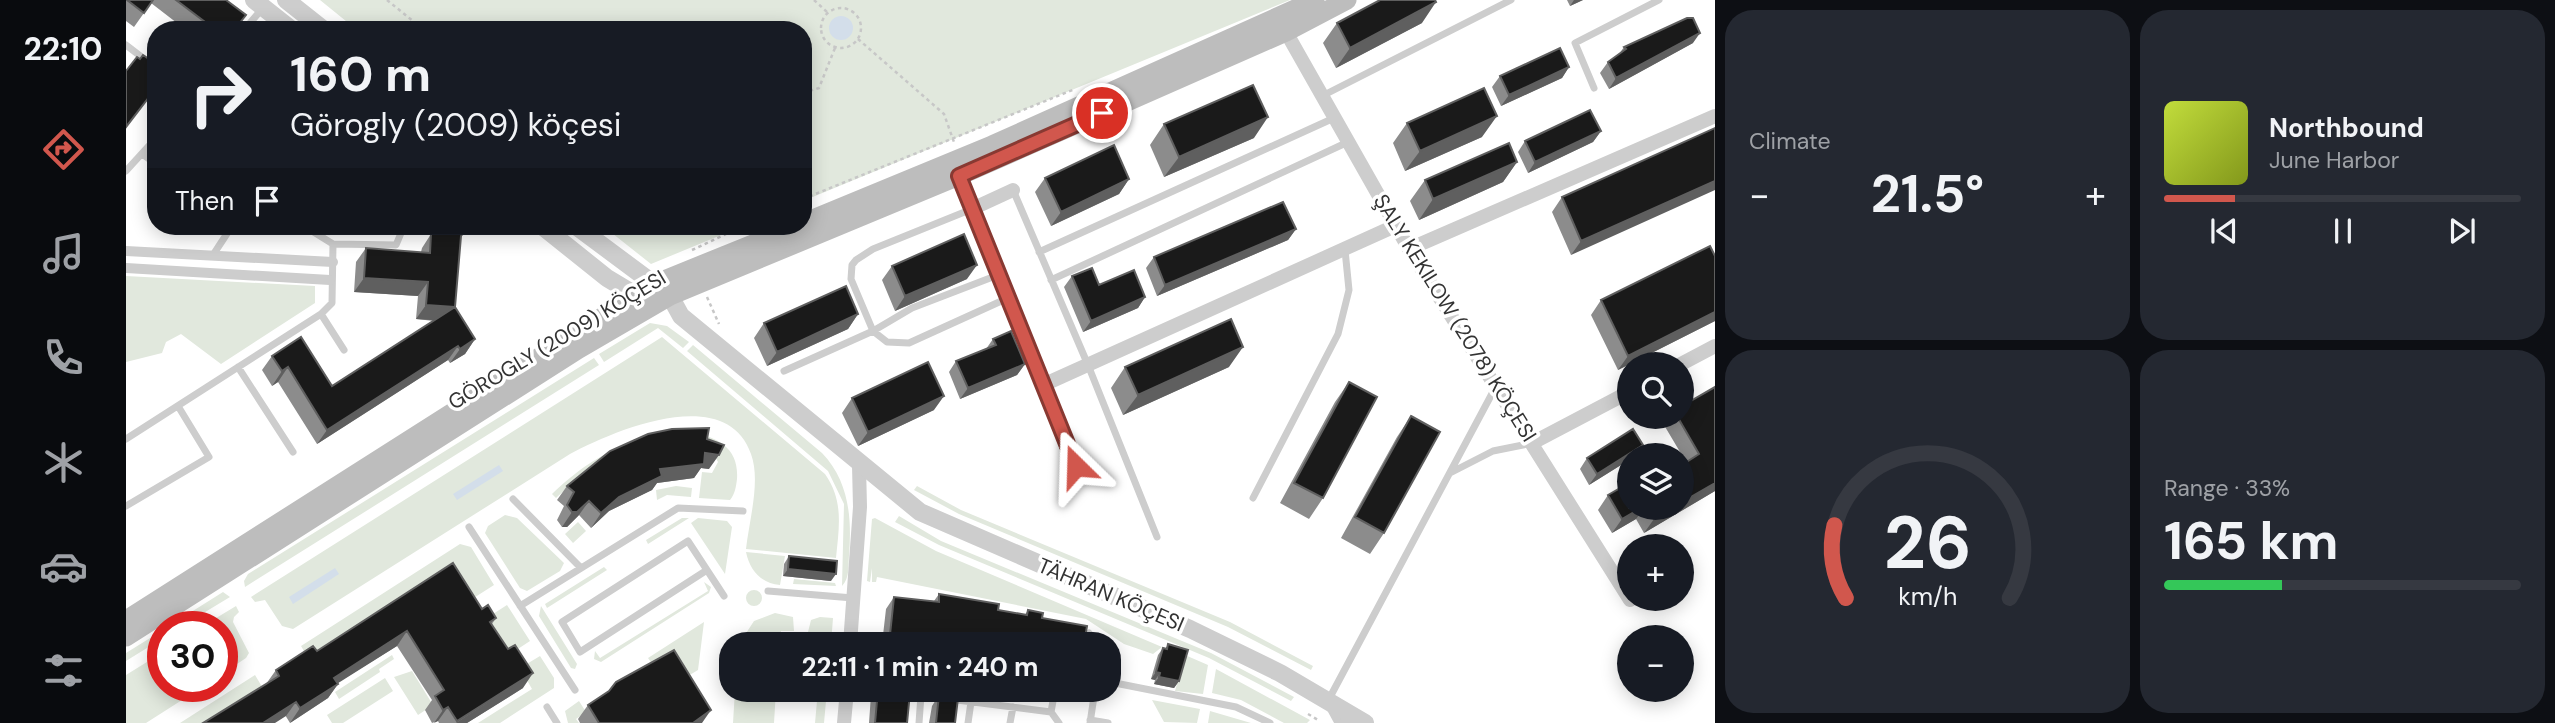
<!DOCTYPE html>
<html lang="en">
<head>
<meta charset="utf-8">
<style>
  body { margin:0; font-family:"DM Sans",sans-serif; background:#242831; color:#f1f3f6; height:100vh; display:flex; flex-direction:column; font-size:26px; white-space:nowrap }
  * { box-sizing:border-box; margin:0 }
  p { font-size:23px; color:#9ea1a6 }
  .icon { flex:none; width:38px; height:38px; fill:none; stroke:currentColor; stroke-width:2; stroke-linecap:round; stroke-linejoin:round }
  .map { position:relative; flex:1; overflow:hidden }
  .panel { display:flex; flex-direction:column; gap:10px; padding:10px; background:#0d0f14; width:840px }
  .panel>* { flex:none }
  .banner { position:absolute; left:21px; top:21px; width:665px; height:214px; border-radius:28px; box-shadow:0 4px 18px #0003; background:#171b24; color:#f1f3f6; overflow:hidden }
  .fabs { position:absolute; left:1491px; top:352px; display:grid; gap:14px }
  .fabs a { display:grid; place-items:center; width:77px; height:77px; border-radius:50%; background:#171b24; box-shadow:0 4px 18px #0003; font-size:35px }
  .speed { position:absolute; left:21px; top:611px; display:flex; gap:14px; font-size:35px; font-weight:700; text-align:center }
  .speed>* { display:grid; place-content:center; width:91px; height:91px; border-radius:50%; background:#171b24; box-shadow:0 4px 18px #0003; line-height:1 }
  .speed .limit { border:10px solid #d22; background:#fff; color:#111 }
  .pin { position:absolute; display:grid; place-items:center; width:60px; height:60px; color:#fff; margin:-30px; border:4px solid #fff; border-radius:50%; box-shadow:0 2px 7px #0007 }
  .me { position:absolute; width:77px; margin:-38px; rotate:338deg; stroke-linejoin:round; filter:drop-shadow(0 0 5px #0008) }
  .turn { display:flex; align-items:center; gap:24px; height:147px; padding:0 28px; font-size:32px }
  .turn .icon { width:91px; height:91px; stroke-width:2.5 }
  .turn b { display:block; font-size:49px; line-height:60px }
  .then { display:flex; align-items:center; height:66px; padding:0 28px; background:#0003; gap:14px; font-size:26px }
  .big { font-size:52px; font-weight:700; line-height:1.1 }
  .panel .widget { flex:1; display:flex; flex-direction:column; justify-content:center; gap:10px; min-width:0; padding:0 24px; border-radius:28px; background:#242831 }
  .panel .dial { align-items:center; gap:0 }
  .dial svg { height:182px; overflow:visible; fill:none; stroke:#363941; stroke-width:7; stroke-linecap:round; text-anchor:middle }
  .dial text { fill:#f1f3f6; stroke:none }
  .song { display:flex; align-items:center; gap:21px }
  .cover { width:84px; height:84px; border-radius:10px; background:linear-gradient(135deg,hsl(70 70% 55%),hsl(70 70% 35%)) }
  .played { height:7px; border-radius:4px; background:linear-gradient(90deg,#d1574d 20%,#363941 20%) }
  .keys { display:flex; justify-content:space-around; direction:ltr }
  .heat { display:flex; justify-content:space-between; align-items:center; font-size:38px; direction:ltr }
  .charge { height:10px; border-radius:5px; background:linear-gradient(90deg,#34c759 33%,#363941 0) }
  .panel .tiles { flex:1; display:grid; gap:10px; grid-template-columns:repeat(2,1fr) }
  .trip { position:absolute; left:593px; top:632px; width:402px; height:70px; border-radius:28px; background:#171b24; box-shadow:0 4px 18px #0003; font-weight:700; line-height:70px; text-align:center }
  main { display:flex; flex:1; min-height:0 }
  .tabs { display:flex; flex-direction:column; width:126px; justify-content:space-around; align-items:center; background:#090b0e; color:#9ea1a6 }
  .tabs .icon { width:49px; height:49px }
  .tabs .on { color:#d1574d }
  .tabs b { font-size:32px; color:#f1f3f6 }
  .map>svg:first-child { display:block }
  .green { fill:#e1e8dd }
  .water { fill:#d3deea }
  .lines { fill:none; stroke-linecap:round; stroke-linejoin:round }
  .path { stroke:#c7c7c7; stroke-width:2.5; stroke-dasharray:3.5 3.5; stroke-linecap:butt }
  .service { stroke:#cdcdcd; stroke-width:7 }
  .pedestrian { stroke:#cdcdcd; stroke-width:10 }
  .minor { stroke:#cdcdcd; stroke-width:14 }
  .tertiary { stroke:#cdcdcd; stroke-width:18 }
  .secondary { stroke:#bdbdbd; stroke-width:19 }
  .wall { fill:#8c8c8c }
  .shaded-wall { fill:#5f5f5f }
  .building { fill:#1a1a1a; stroke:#5f5f5f; stroke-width:2 }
  .route-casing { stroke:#883932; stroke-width:18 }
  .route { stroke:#d1574d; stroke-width:12 }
  .labels { text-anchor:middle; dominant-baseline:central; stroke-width:7; stroke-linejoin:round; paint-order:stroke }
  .street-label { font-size:21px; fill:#333; stroke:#fff }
</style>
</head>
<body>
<main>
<nav class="tabs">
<b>22:10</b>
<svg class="icon on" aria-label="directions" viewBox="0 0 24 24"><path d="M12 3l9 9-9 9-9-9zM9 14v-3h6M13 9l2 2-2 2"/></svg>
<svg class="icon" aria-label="music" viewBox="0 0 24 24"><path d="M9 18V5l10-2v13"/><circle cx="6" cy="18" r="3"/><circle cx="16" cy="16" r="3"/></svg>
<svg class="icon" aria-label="phone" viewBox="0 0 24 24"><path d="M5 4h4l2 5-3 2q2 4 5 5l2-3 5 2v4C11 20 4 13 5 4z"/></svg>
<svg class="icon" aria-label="climate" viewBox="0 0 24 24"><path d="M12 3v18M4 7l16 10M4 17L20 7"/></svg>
<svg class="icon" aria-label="car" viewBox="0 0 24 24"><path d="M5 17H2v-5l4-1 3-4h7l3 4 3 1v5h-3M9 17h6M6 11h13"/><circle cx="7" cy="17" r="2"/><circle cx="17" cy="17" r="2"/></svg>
<svg class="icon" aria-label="filters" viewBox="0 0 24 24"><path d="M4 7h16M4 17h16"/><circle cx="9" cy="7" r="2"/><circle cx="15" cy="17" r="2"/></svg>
</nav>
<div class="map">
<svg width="1589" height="723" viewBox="0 0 1589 723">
  <rect width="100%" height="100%" fill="#fff"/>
  <path class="green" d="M194,0h970l-487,201v-171h-446z
    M477,226h140l-92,38z
    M0,276l189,10v17l-94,61 -40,-30 -15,8 -4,11 -36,9z
    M524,323l17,3 22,16 -6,6 -25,-20 -54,34 -5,-8z
    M536,337l163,137c19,27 14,53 11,84l-90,-9c3,-28 15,-68 5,-95 -25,-72 -138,-23 -181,0l-277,175 -11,-3 -17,-26 -10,2 -4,-5z
    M567,345l129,108c27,28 30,65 27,102 -1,11 1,23 -7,31l2,-82 -16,-33 -141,-120z
    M468,358l5,7 -354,222 -1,-6 4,-7z
    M566,433c27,4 47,16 45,46 -1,8 -2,15 -7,21l-31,-2 3,-26 10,1 6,-11 -4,-7 -145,31 -13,12 -4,-4c49,-46 75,-52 140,-61z
    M550,486l16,2 -1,9 -24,-2 -10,5 -1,-10z
    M791,486l44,24 269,112 83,44 -2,4 -83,-43 -269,-113 -45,-24z
    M379,515l12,3 47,45 -4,8 -33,20 -7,-3 -35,-55 3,-7z
    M773,516l42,25 270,112 83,44 -3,4 -82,-43 -270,-113 -44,-23z
    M556,518h7l-41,26 -2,-4z
    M572,518l29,3 5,6 -7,47 -34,-51z
    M749,518l61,33 226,96 -9,7 -29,-10 -38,-25 -209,-42 -1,5h-4v-14l-2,14 -3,-1 5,-62z
    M452,522l8,9 -13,12 -8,-9z
    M334,544l11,3 23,38 -25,16 -159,60 -9,-15z
    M620,552l39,4 -5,29c-19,-2 -30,-14 -34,-33z
    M478,567l3,3 -60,38 -2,-4z
    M668,579l41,4 1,3 -43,-2z
    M578,582l7,5 -2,6 -108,69 -7,-3 1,-8 5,7 108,-67z
    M620 598a8 8 0 1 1 16 0a8 8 0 1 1-16 0Z
    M97,592l7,5 -48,29h-13z
    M381,605l23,36 -29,19 -19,-39z
    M110,606l3,6 -5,5 -1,5 16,31 -3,5 -24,16v-48h-19z
    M415,606l36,58 -2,5 -4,-1 -32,-52z
    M649,613l18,4 1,14h-13l-2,13h-40l15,-23z
    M694,617l13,1 -2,26h-9v-9l-14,-3 3,-12z
    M578,622l-6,48 -20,12 -23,-14 -7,-10z
    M37,630v8l-37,23v-8z
    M37,652v34h41l-58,37h-20v-48z
    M266,655l2,4 -15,10 1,3 -41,27 -4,-7z
    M1059,655l23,10 -5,29 -28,-3z
    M414,656l14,22v10l-54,35h-22l54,-34 -12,-21z
    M1090,669l94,51 -3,3h-23l-43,-23 -29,-7z
    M286,671l21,34 -15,10 -24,-38z
    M129,675l9,15 -51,33h-33z
    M259,678l8,13 -50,32h-11l-5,-8z
    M609,690h41l-2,33h-41z
    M692,690h9l-3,33h-9z
    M1026,700l48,9 -3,14 -33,-1z
    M453,701l7,11 -10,7 3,4h-11l-3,-12z
    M1084,711l41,12h-43z"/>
  <path class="water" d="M703 28a12 12 0 1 1 24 0a12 12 0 1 1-24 0Z
    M373,465l4,6 -46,29 -4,-6z
    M209,568l4,6 -46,30 -4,-7z"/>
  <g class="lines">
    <path class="path" d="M261,0l37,30
      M688,0l13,12
      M695 28a20 20 0 1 1 40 0a20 20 0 1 1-40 0Z
      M732,39l86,75 11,31
      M677,93l16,-5 16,-40
      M677,199l272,-110
      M566,250l51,-24
      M581,297l12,27
      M1182,714l10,6"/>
    <path class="service" d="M118,30l18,-21
      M0,45l30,23
      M1468,88l-19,-45 84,-43
      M1196,96l189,-96
      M16,154l14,10
      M0,171l30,-33
      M887,190l75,175 69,172
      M846,209l-99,40 -17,11 -4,5 -1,14 22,52 14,11 22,1 99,-45
      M207,244l63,1 8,-19
      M913,252l295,-134
      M87,255l19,-29
      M925,280l297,-138
      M195,314l23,36
      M112,367l55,85
      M658,371l89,-40 39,-23 86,-33
      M0,439l195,-125 11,-11 1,-59 -29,-18
      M1324,473l43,-22 40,-8
      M1127,498l85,-164 11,-44 -4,-40
      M387,499l68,69
      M0,506l83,-49 -31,-51
      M343,527l106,163
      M581,570l-127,82 -18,-30 126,-81 36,55
      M642,591l85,7
      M394,606l158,-98 65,3
      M963,633l8,11
      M984,682l126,25 34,16
      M776,693l149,19 8,11
      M1203,699l166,-311
      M421,707l10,16
      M925,712l4,-22
      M964,720l18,3
      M793,723l2,-28
      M842,723l3,-21
      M884,723l3,-16
      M964,723l5,-33"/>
    <path class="pedestrian" d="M0,251l207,11
      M0,268l204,12"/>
    <path class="minor" d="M1160,32l123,217 221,351
      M833,176l117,290
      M848,208l39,-18
      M1283,249l306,-133
      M1555,364l34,-18
      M917,385l352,-159
      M1408,442l95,-50
      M724,644l10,-137 -1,-42
      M1204,701l12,22
      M718,723l3,-33"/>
    <path class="tertiary" d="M128,0l38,30
      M160,0l38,30
      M416,226l65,52 40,24
      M450,226l94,70 11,20 239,196 270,117 90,44 85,50"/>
    <path class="secondary" d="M677,223l189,-78 323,-145
      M0,620l528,-336 143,-58
      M0,637l453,-288 91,-53 289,-120 327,-144 61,-32"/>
  </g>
  <path class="wall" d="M0,0h100l20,15 -11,15h-49l-35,-27 -17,24 -8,-6z
    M1441,0h16l-13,6z
    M1211,23h85l-86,45 -13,-25z
    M1567,43l-84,46 -9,-16 8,-11 11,-8 5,-7z
    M1443,67l-7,11 -61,28 -9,-19 8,-11z
    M1281,123l75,14 -77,34 -12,-28z
    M1038,124l90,14 -90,39 -14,-32z
    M1589,128l-144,127 -19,-43 10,-15z
    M1475,131l-8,11 -65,31 -10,-21 7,-11z
    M1391,162l-14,20 -84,38 -9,-19 15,-21z
    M919,178l84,1 -10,15 -68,32 -16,-34z
    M300,226h43l-8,11 -6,70 20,32 -10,15 -15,9 -2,-3 -131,84 -39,-62 -6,4 -10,-16 10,-14 60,30 102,-65 -18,-2 2,-23 -64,-4 2,-30 10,-14 55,4 1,-4 9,-14h6z
    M1170,229l-8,11 -131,56 -11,-28 8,-11z
    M766,266l75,13 -72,32 -13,-31z
    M946,276l27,9 46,12 -7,11 -55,24 -19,-45z
    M1475,300l114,21 -97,49 -27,-55z
    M732,314l-10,15 -81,37 -13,-28 10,-15z
    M867,339l32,25 -8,11 -57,24 -11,-27 7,-11 30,-12z
    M999,367h104l-106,48 -12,-27z
    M1223,382l-26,116 -14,21 -29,-16 55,-101z
    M1589,387v104l-71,42 -8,-14 -24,14 -14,-23 10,-15 21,13h53l4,-46 -22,-37 6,-9h12z
    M726,398l82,12 -76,36 -16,-33z
    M1285,416l-27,117 -14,21 -29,-16 56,-101z
    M581,439l2,30 -8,-1 -7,10 -37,5 -5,7 -43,21 -18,17 -12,-13 -12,12h-5l-5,-7 7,-14 -7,-6 10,-14z
    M1517,445l-7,10h-7v5l-40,25 -9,-16 7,-11z
    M663,556l42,25 -48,-5 1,-12z
    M813,594l59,16 27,5 3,-5 56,34h-202l4,-35 8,-12 40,4z
    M356,609l14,9 -4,6 31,64 -56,35h-28l-1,-2 -6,2 -7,-13 7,-10 -35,-54 -60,37 1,1 -10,14 -38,25 -24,-39 10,-14 41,-19z
    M1042,644l11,37 -5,7 -20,-4 1,-4 -4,-1 7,-24 5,-7h3z
    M749,690h24l8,33h-38l2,-28z
    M813,695l16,28h-26l3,-17z
    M462,705l114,18h-122l-2,-4z"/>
  <path class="shaded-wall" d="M1448,0h9l-13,6z
    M1310,2l-14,21 -86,45 14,-20z
    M1574,33l-7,10 -84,46 7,-11z
    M1443,67l-7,11 -61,28 8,-11z
    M1371,116l-15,21 -77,34 15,-20z
    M1142,117l-14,21 -90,39 15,-20z
    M1475,131l-8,11 -65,31 7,-11z
    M1391,162l-14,20 -84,38 14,-21z
    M1003,179l-10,15 -68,32 10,-14z
    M1589,181v9l-144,65 10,-14z
    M1170,229l-8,11 -131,56 8,-11z
    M851,265l-10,14 -72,32 10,-15z
    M238,278l64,4 -10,14 -64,-4z
    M1019,297l-7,11 -55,24 8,-11z
    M300,305l29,2 -10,14 -29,-2z
    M1589,312v9l-97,49 10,-14z
    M732,314l-10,15 -81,37 10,-14z
    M349,339l-10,15 -15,9 10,-14z
    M332,346l-10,14 -131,84 10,-14z
    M1117,347l-14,20 -106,48 15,-20z
    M899,364l-8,11 -57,24 8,-11z
    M162,367l-10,15 -6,4 10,-15z
    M818,396l-10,14 -76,36 10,-14z
    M1517,445l-7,10h-7v5l-40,25 8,-11z
    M579,453l14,2 -10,14 -8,-1 -7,10 -37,5 -5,7 -43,21 -18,17 10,-15 18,-16 41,-28z
    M1589,483v8l-71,42 10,-14 19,-11h9v-6z
    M463,501l-10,14 -12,12h-5l10,-15z
    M1515,508h3l-8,11 -24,14 10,-14z
    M662,569l48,5 -5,7 -48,-5z
    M281,631l-10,15 -73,46 10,-14z
    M890,635l54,9h-60z
    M1030,672l4,1 -5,7 -4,-1z
    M407,673l-10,15 -56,35h-11z
    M1033,677l20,4 -5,7 -20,-4z
    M212,684l-10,14 -38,25 10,-15z
    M170,702l-10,14 -11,7h-12z
    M322,707l-10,14 -4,2 9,-13z
    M585,710l-9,13h-9z"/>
  <path class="building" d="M1,0h26l-9,13z
    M50,0h50l20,15 -12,15h-35l6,-8z
    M1254,0h55l1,2 -86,46 -13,-25z
    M1561,18h6l7,15 -84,45 -8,-16 18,-13 -2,-2z
    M1434,48l9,19 -60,28 -9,-19z
    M17,55l13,9v14l-2,2 2,2v6l-30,39v-56l11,-14 3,2z
    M1127,85l15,32 -89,40 -15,-33z
    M1358,88l13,28 -77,35 -13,-28z
    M1464,110l11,21 -66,31 -10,-21z
    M1589,128v53l-134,60 -19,-44z
    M1383,143l8,19 -84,37 -8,-19z
    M988,145l15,34 -68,33 -16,-34z
    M1157,202l13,27 -131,56 -11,-28z
    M318,226h24l-7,10 -6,71 -29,-2 2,-23 -64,-4 2,-30 64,5 1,-19h7z
    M838,234l13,31 -72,31 -13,-30z
    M1584,246l5,10v56l-87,44 -27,-56z
    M966,268l7,17 35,-15 11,27 -54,24 -19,-45z
    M720,286l12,28 -81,38 -13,-29z
    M329,307l20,32 -15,10 -2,-3 -131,84 -39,-63 -6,4 -10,-15 29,-19 31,49z
    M1105,319l12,28 -105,48 -13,-28z
    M885,331l14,33 -57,24 -12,-27 40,-16 -3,-6z
    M802,362l16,34 -76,36 -16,-34z
    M1223,382l28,15 -54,101 -29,-15z
    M1589,387v96l-33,19v-37l17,-11 -22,-38h5v-10z
    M1285,416l29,16 -56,101 -29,-16z
    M583,428l-2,11 17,6 -5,10 -14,-2 -1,11 -44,5 2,7 -43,21 -18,16 -12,-12 -12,11h-5l-5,-7 7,-13 -7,-6 43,-35 38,-17 24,-5z
    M1507,429l10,16 -46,29 -10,-16z
    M1503,483v25h12l-19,11 -14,-24z
    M1521,508h26l-19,11z
    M663,556l48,5 -1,13 -48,-5z
    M327,563l29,46 6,-4 8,13 -6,4 18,27 7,-4 18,28 -76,48 -9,-14 -5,3 -8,-14 9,-6 -37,-59 -73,47 4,6 -38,24 -4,-6 -33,21h-60l76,-47 -3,-6 37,-24 4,5z
    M813,594l60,10 -1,6 29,5 1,-5 15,3 -1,5 45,8 -3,18h-14l-54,-9 -1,9h-126l5,-47 45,5z
    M1042,644l20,6 -9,31 -20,-4 1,-4 -4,-1 7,-24 4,1z
    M548,650l37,60 -18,13h-94l-11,-18 21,-14 7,-9z
    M752,690h21l11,2 -3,31h-32z
    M813,695l19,3 -3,25h-19z"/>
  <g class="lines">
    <g class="route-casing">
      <path id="route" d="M950,466l-117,-290 143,-63"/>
    </g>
    <use href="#route" class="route"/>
  </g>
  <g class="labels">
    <g class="street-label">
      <text transform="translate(1329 318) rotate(58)">ŞALY KEKILOW (2078) KÖÇESI</text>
      <text transform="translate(431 340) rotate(-31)">GÖROGLY (2009) KÖÇESI</text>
      <text transform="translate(985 595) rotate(23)">TÄHRAN KÖÇESI</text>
    </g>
  </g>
</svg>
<div class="fabs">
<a><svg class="icon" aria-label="search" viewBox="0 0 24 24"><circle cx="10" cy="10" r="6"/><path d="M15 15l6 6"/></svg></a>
<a><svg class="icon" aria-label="layers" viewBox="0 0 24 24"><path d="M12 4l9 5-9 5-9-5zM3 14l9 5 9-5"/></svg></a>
<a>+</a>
<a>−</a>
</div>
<div class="speed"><div class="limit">30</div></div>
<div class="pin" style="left:976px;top:113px;background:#d93025"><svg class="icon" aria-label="arrive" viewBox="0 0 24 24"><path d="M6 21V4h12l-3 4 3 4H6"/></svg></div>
<svg class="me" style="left:950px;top:466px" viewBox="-20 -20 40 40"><path d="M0-17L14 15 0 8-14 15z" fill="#d1574d" stroke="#fff" stroke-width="4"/></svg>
<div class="trip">22:11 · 1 min · 240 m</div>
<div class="banner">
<div class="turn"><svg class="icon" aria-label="right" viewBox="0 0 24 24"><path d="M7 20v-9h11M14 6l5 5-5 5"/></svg><div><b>160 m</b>Görogly (2009) köçesi</div></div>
<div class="then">Then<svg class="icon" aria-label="arrive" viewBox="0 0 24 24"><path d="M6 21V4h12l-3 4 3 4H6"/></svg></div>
</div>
</div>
<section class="panel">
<div class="tiles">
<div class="widget"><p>Climate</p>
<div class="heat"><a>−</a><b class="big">21.5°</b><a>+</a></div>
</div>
<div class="widget">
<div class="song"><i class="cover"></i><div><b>Northbound</b><p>June Harbor</p></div></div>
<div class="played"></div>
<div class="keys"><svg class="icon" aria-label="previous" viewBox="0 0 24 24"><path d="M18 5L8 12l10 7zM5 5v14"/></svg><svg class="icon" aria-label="pause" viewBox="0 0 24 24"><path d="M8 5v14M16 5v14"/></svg><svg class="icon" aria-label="next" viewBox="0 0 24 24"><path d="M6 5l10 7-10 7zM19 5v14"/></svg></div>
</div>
<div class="widget dial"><svg viewBox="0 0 100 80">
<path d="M14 69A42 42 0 1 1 86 69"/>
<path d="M14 69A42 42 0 0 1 9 37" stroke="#d1574d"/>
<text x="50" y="56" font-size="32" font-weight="700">26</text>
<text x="50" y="72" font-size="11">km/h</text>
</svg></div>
<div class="widget"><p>Range · 33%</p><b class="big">165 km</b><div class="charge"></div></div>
</div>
</section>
</main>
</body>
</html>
